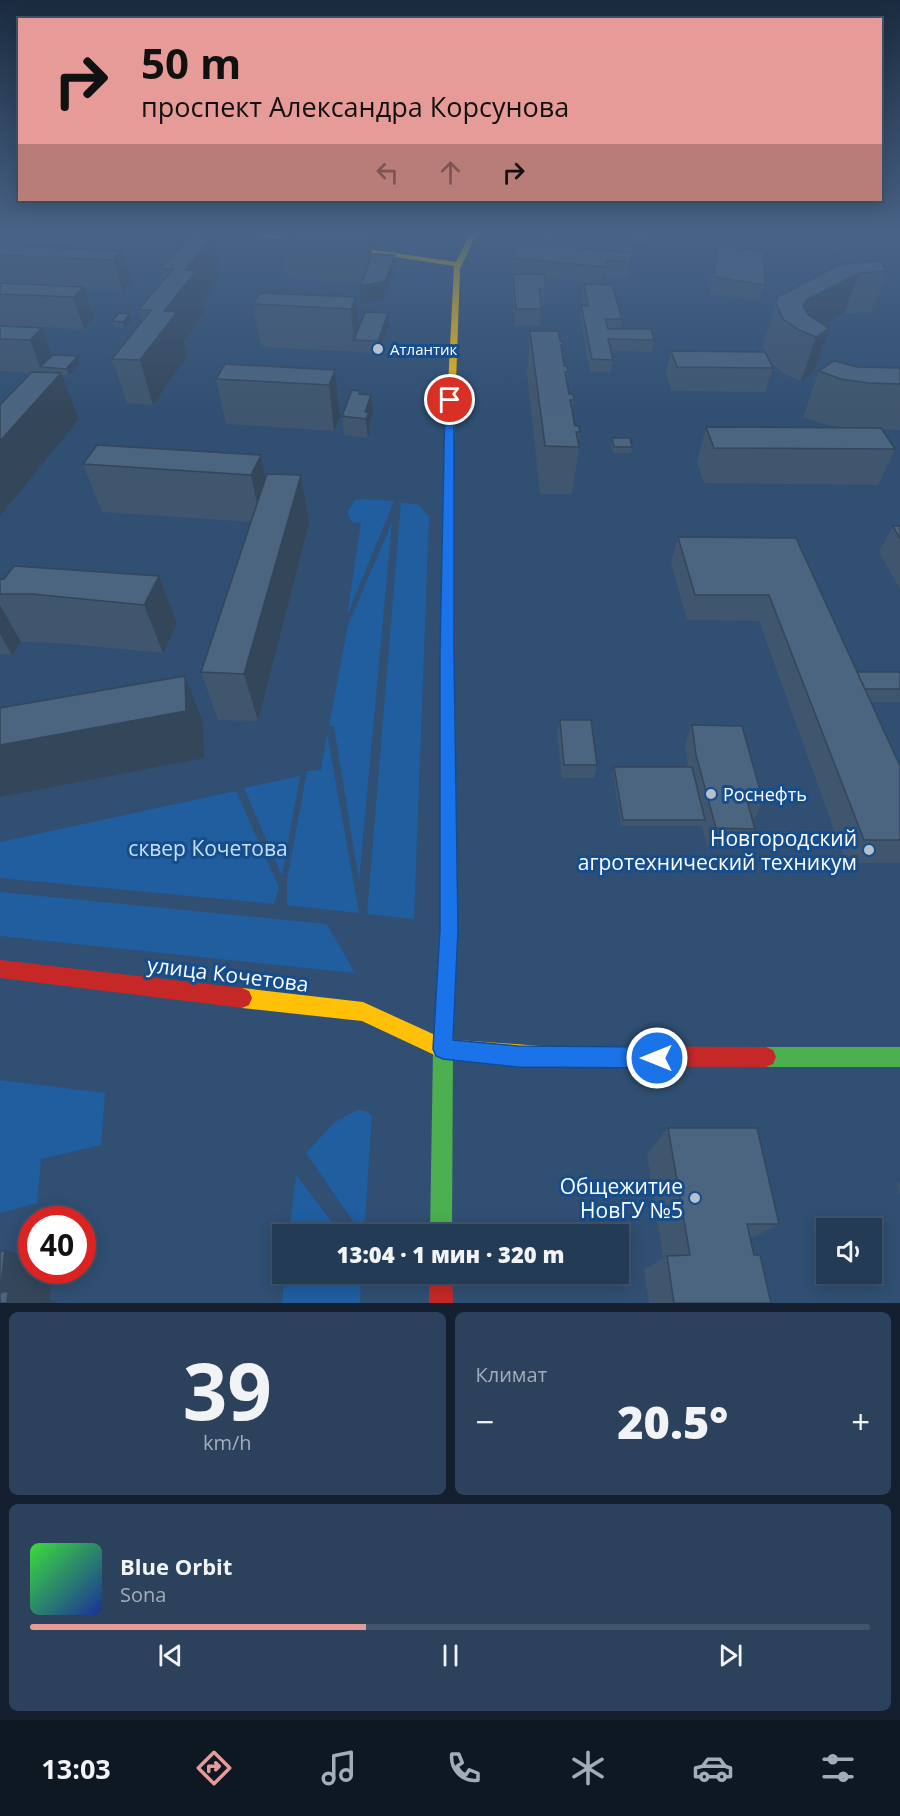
<!DOCTYPE html>
<html lang="ru">
<head>
<meta charset="utf-8">
<style>
  body { margin:0; font-family:"Open Sans",sans-serif; background:#2c425c; color:#f1f3f6; height:100vh; display:flex; flex-direction:column; font-size:22px; white-space:nowrap }
  * { box-sizing:border-box; margin:0 }
  p { font-size:20px; color:#a3adb9 }
  .icon { flex:none; width:33px; height:33px; fill:none; stroke:currentColor; stroke-width:2; stroke-linecap:round; stroke-linejoin:round }
  .map { position:relative; height:1303px; overflow:hidden }
  .panel { display:flex; flex-direction:column; gap:9px; padding:9px; background:#14202f; flex:1 }
  .panel>* { flex:none }
  .hud { position:absolute; left:18px; top:18px; width:864px; height:183px; border-radius:0px; box-shadow:0 3px 15px #0003,0 0 0 2px #41556c; background:#e69b98; color:#111; overflow:hidden }
  .buttons { position:absolute; left:816px; top:1218px; display:grid; gap:12px }
  .buttons a { display:grid; place-items:center; width:66px; height:66px; border-radius:0px; background:#243b56; box-shadow:0 3px 15px #0003,0 0 0 2px #41556c; font-size:30px }
  .speed { position:absolute; left:18px; top:1206px; display:flex; gap:12px; font-size:30px; font-weight:700; text-align:center }
  .speed>* { display:grid; place-content:center; width:78px; height:78px; border-radius:50%; background:#243b56; box-shadow:0 3px 15px #0003,0 0 0 2px #41556c; line-height:1 }
  .speed .limit { border:9px solid #d22; background:#fff; color:#111 }
  .pin { position:absolute; display:grid; place-items:center; width:51px; height:51px; color:#fff; margin:-26px; border:3px solid #fff; border-radius:50%; box-shadow:0 2px 6px #0007 }
  .me { position:absolute; width:66px; margin:-33px; rotate:270deg; stroke-linejoin:round; filter:drop-shadow(0 0 4px #0008) }
  .turn { display:flex; align-items:center; gap:21px; height:126px; padding:0 24px; font-size:27px }
  .turn .icon { width:78px; height:78px; stroke-width:2.5 }
  .turn b { display:block; font-size:42px; line-height:51px }
  .lanes { display:flex; align-items:center; height:57px; padding:0 24px; background:#0003; justify-content:center; gap:30px; direction:ltr }
  .lanes .off { opacity:.35 }
  .big { font-size:45px; font-weight:800; line-height:1.1 }
  .panel .widget { flex:1; display:flex; flex-direction:column; justify-content:center; gap:9px; min-width:0; padding:0 21px; border-radius:9px; background:#2c425c }
  .panel .dial { align-items:center; gap:0 }
  .dial b { font-size:78px; line-height:1 }
  .song { display:flex; align-items:center; gap:18px }
  .cover { width:72px; height:72px; border-radius:9px; background:linear-gradient(135deg,hsl(120 70% 55%),hsl(230 70% 35%)) }
  .played { height:6px; border-radius:3px; background:linear-gradient(90deg,#e69b98 40%,#41556c 40%) }
  .keys { display:flex; justify-content:space-around; direction:ltr }
  .heat { display:flex; justify-content:space-between; align-items:center; font-size:33px; direction:ltr }
  .panel .tiles { flex:1; display:grid; gap:9px; grid-template-columns:1fr 1fr }
  .widget:last-child { grid-column:span 2 }
  .trip { position:absolute; left:272px; top:1224px; width:357px; height:60px; border-radius:0px; background:#243b56; box-shadow:0 3px 15px #0003,0 0 0 2px #41556c; font-weight:800; line-height:60px; text-align:center }
  .tabs { display:flex; height:96px; justify-content:space-around; align-items:center; background:#0e1822; color:#a3adb9 }
  .tabs .icon { width:42px; height:42px }
  .tabs .on { color:#e69b98 }
  .tabs b { font-size:27px; color:#f1f3f6 }
  .map>svg:first-child { display:block }
  .green { fill:#205ea0 }
  .lines { fill:none; stroke-linecap:round; stroke-linejoin:round }
  .fast { fill:#4caf50; fill-rule:evenodd }
  .slow { fill:#ffc107; fill-rule:evenodd }
  .jam { fill:#c62828; fill-rule:evenodd }
  .wall { fill:#40566e }
  .shaded-wall { fill:#34465a }
  .building { fill:#4b6480; stroke:#34465a; stroke-width:1.5 }
  .route { fill:#1a73e8; stroke:#114b97; stroke-width:1.5 }
  .poi-dot { fill:#b7c1ce; stroke:#154d8d; stroke-width:2 }
  .labels { text-anchor:middle; dominant-baseline:central; stroke-width:6; stroke-linejoin:round; paint-order:stroke }
  .far-poi-label { font-size:15px; fill:#fff; stroke:#154d8d; text-anchor:start }
  .poi-label { font-size:18px; fill:#fff; stroke:#154d8d; text-anchor:start }
  .near-poi-label { font-size:21px; fill:#fff; stroke:#154d8d; text-anchor:end }
  .near-park-label { font-size:21px; fill:#c5e0fb; stroke:#154d8d }
  .near-street-label { font-size:21px; fill:#fff; stroke:#154d8d }
</style>
</head>
<body>
<div class="map">
<svg width="900" height="1303" viewBox="0 0 900 1303">
  <rect width="100%" height="100%" fill="#304f72"/>
  <path class="green" d="M360,499l34,2 -47,115 14,-93 -9,-1 -5,-9 7,-12z
    M401,502l18,3 10,12 -15,402 -47,-5z
    M392,522l-33,359 -25,-155h-5l19,-101z
    M327,733l32,180 -72,-8v-25l20,-109 14,-1z
    M300,776l-18,100 -38,-88z
    M236,791l43,96 -5,17 -274,-26v-36z
    M0,892l327,32 28,49 -355,-37z
    M0,1080l105,13 -4,52 -60,14 -4,44 -37,10z
    M358,1110l8,1 6,5 -8,118h-2l-56,-81 29,-31z
    M296,1175l45,59h-52z
    M285,1274h76l-1,29h-78z"/>
  <g class="lines">
    <path class="fast" d="M448,691l5,1 2,4 3,233 -5,120 -1,185h-22l3,-185 7,-120 1,-233 2,-4z
      M766,1047h134v20h-134l-7,-3 -3,-7 3,-7z"/>
    <path class="slow" d="M240,233h19l197,29 14,-29h7l-17,36 -7,200 -4,1 -5,-3 10,-201z
      M242,988l121,14 81,37 97,7 7,3 3,7 -3,7 -7,3 -98,-7 -81,-38 -120,-13 -7,-3 -3,-7 3,-7z"/>
    <path class="jam" d="M449,464l5,3 1,229 -2,4h-10l-2,-4 3,-229z
      M0,960l242,28 7,3 3,7 -3,7 -7,3 -242,-30z
      M541,1046l225,1 7,3 3,7 -3,7 -7,3 -225,-1 -7,-3 -3,-7 3,-7z
      M429,1274h23l1,29h-24z"/>
  </g>
  <path class="wall" d="M0,233h202l1,2 10,1 8,39 -18,25 2,12 -21,29 4,14 -35,50 -26,-2 -15,-44 30,-37 -4,-12 26,-31 -3,-10 3,-4h-3l-6,-22 -60,-2 -4,4 -75,-3 -5,3h-11z
    M505,233h55l-2,13 67,6 3,-19h22l-4,24 -14,-1 -4,23 -24,-2 -2,6 -58,-5 2,11 -2,17h-3l-1,20h-25l-3,-35v-33l2,-3 -12,-1 1,-16z
    M672,233h34l-1,3z
    M803,233h43v2l-5,16 -35,-3z
    M370,234l2,23 23,-2v16l-9,27 -25,5 -1,-17 1,-4 -74,-3 -6,-40z
    M0,246l122,5 9,31 -8,9 -38,-2 9,29 -10,11 -84,-4z
    M717,246l48,39 -5,16 -50,-7 3,-32z
    M841,264l46,7 -16,41 -27,2 -20,11 5,3 -15,44 -13,9 -17,-7 -14,-12 3,6 -8,24 -94,-1 -5,-17 5,-23 98,9 -6,-15 14,-48z
    M584,284l38,35 -2,10 34,11 -2,12 -41,-1 2,9 -2,12h-21l-10,-55 1,-12h3l-2,-9z
    M356,297l2,31 30,-15 1,12 -10,28 -118,-6 -8,-43z
    M130,314l2,6 -7,8 -11,-1 -2,-6z
    M0,326l42,2 11,27 27,7 -11,13h-7l17,44 -48,-46 -31,-2z
    M530,331l30,10 3,4 -1,10 2,11 4,6 -1,10 2,12 5,6 -2,11 3,15 5,6 -2,11 1,4 -7,47h-32l-13,-120z
    M857,367l43,1v62l-18,-1 13,20 -17,36 -174,-2 -7,-21 9,-35 139,1 -22,-4 -20,-7 16,-46z
    M335,370l5,45 -6,16 -108,-7 -10,-45z
    M360,391v3l13,19 -4,10 1,8 -2,7 -24,-3 -2,-19z
    M612,438l20,9 -1,6h-18l-2,-9z
    M261,455l4,25 36,-5 8,48 -51,198 -40,-1 -17,-48 50,-150 -149,-10 -19,-48z
    M893,526h7v63l-21,-37z
    M678,537l118,1 61,134h43v30h-29l29,64v97h-54l-87,-242 -72,-1 -16,-57z
    M159,576l18,48 -14,29 -105,-10 -37,-1 -9,13 -12,-1v-75z
    M560,720l37,45 -3,13h-32l-5,-45z
    M692,725l71,76 -9,19h-2l3,9 -10,18 -38,-1 -5,-20h-81l-8,-53 1,-6h74l-3,-23z
    M668,1128l111,96 -29,15 4,16 17,48h-122l-5,-33 19,-12 -16,-104z
    M900,1183v12l-3,-10z"/>
  <path class="shaded-wall" d="M7,233h6l3,9 -5,3z
    M87,233h6l2,8 -4,4z
    M173,233h29l1,5 -22,28z
    M559,233h1l-1,12 -5,13 1,-16z
    M370,234l3,39 -4,10 -3,-40z
    M213,236l8,39 -18,25 2,12 -21,29 4,14 -35,50 -13,-45 45,-90z
    M122,251l9,31 -8,9 -10,-31z
    M395,255v16l-9,27 -25,5 -1,-17z
    M607,260l-3,17 -2,6 3,-16z
    M859,273l-15,41 -36,20 -5,-28 3,-6z
    M84,287l10,31 -10,11 -11,-32z
    M356,297l4,43h-6l1,12 -4,-43z
    M388,313l1,12 -10,28 -1,-12z
    M130,314l2,6 -7,8 -2,-6z
    M42,328l13,33 -15,6 -10,-27z
    M829,328l-15,44 -13,9 15,-44z
    M78,356l2,6 -11,13 -3,-6z
    M335,370l5,45 -6,16 -5,-46z
    M61,373l18,46 -79,97v-75z
    M371,395l2,18 -4,10 1,8 -2,7 -3,-26z
    M261,455l9,48 -9,20 -10,-48z
    M301,475l8,48 -51,198 -14,-47z
    M159,576l18,48 -14,29 -19,-48z
    M0,605l21,37 -9,13 -12,-21z
    M185,676l18,47 1,35 -204,39v-52z
    M5,1250l27,9v11h20l-2,30 6,2v1h-49l-7,-10z"/>
  <path class="building" d="M286,233h63l21,1 -4,9 -85,-4z
    M505,233h54l-4,9 -17,-1 2,-5 -13,-1 -2,5 -22,-2z
    M628,233h22l-2,13 -22,-2z
    M822,233h24v2z
    M191,235l22,1 -28,34 11,1 -32,40 13,1 -37,48 -28,-1 39,-49h-13l35,-41h-12z
    M520,243l113,10 -3,9 -23,-2 -2,7 -93,-9z
    M0,246l122,5 -9,9 -113,-5z
    M717,246l47,5 1,34 -51,-8z
    M373,254l22,1 -10,26 -25,5z
    M880,261l7,10 -28,2 -53,27 -3,6 5,9 21,13 -13,9 -17,-7 -16,-11 -7,-16 1,-6 64,-33z
    M513,274h31l2,15h-7l3,20h-26z
    M0,283l84,4 -11,10 -73,-3z
    M584,284l28,1 10,34h-17l3,10h43l3,11 -46,-1 5,21 -21,-1 -11,-54 7,1z
    M260,293l96,4 -5,12 -98,-5z
    M365,312l23,1 -10,28 -24,-1z
    M119,313l11,1 -7,8 -11,-1z
    M0,326l42,2 -12,12 -30,-1z
    M530,331h28l2,10 3,2v2h-2l3,21h3l1,6h-3l4,22h4l1,6h-4l5,26h4v3l1,3h-4l3,15 -34,-1z
    M671,351l94,1 8,16 -96,-1z
    M53,355l25,1 -12,13 -26,-2z
    M834,361l23,6 43,1v16l-32,-1 -27,-4 -22,-8z
    M225,364l110,6 -6,15 -113,-6z
    M32,372l29,1 -61,68v-36z
    M352,390l8,1 -1,3 12,1 -6,17h4l-3,7 -24,-3z
    M706,427l175,1 14,21 -181,-1z
    M612,438h18l2,9h-18z
    M97,445l164,10 -10,20 -168,-11z
    M267,474l34,1 -57,199 -43,-2z
    M893,526h7v13z
    M678,537l118,1 104,228v74h-36l-95,-245h-74z
    M14,566l145,10 -15,29 -112,-11h-32v-15h4z
    M857,672h43v17h-35z
    M185,676l1,35 -186,34v-37z
    M560,720h31l6,45h-33z
    M692,725l50,1 21,75h-16l8,28 -39,-1 -20,-73z
    M614,767h78l13,53h-82z
    M668,1128h89l22,96h-32l7,31h6l11,48h-97l-7,-47 23,-1z
    M5,1250l-5,43 8,-2 -1,12h-7v-51z"/>
  <linearGradient id="sky" x2="0" y2="1"><stop stop-color="#1a2b3f"/><stop offset="0.56" stop-color="#486387"/><stop offset="1" stop-color="#486387" stop-opacity="0"/></linearGradient>
  <rect width="900" height="416" fill="url(#sky)"/>
  <path class="route" d="M450,397l4,3v252l4,277 -5,111 65,6 139,1 7,3 3,8 -3,7 -7,3 -139,-1 -75,-8 -7,-3 -3,-7 7,-120v-277l5,-252z"/>
  <g class="poi-dot">
    <circle cx="378" cy="349" r="6"/>
    <circle cx="711" cy="794" r="6"/>
    <circle cx="869" cy="850" r="6"/>
    <circle cx="695" cy="1198" r="6"/>
  </g>
  <g class="labels">
    <g class="far-poi-label">
      <text x="390" y="349">Атлантик</text>
    </g>
    <g class="poi-label">
      <text x="723" y="794">Роснефть</text>
    </g>
    <g class="near-poi-label">
      <text x="857" y="838">Новгородский<tspan x="857" dy="24">агротехнический техникум</tspan></text>
      <text x="683" y="1186">Общежитие<tspan x="683" dy="24">НовГУ №5</tspan></text>
    </g>
    <g class="near-park-label">
      <text x="208" y="848">сквер Кочетова</text>
    </g>
    <g class="near-street-label">
      <text transform="translate(228 974) rotate(7)">улица Кочетова</text>
    </g>
  </g>
</svg>
<div class="buttons">
<a><svg class="icon" aria-label="sound" viewBox="0 0 24 24"><path d="M4 9h4l5-4v14l-5-4H4zM17 9q2 3 0 6"/></svg></a>
</div>
<div class="speed"><div class="limit">40</div></div>
<div class="pin" style="left:450px;top:400px;background:#d93025"><svg class="icon" aria-label="arrive" viewBox="0 0 24 24"><path d="M6 21V4h12l-3 4 3 4H6"/></svg></div>
<svg class="me" style="left:657px;top:1058px" viewBox="-20 -20 40 40"><circle r="17" fill="#1a73e8" stroke="#fff" stroke-width="3"/><path d="M0-11L8 9 0 5-8 9z" fill="#fff"/></svg>
<div class="trip">13:04 · 1 мин · 320 m</div>
<div class="hud">
<div class="turn"><svg class="icon" aria-label="right" viewBox="0 0 24 24"><path d="M7 20v-9h11M14 6l5 5-5 5"/></svg><div><b>50 m</b>проспект Александра Корсунова</div></div>
<div class="lanes"><svg class="icon off" aria-label="left" viewBox="0 0 24 24"><path d="M17 20v-9H6M10 6l-5 5 5 5"/></svg><svg class="icon off" aria-label="ahead" viewBox="0 0 24 24"><path d="M12 20V5M6 11l6-6 6 6"/></svg><svg class="icon" aria-label="right" viewBox="0 0 24 24"><path d="M7 20v-9h11M14 6l5 5-5 5"/></svg></div>
</div>
</div>
<section class="panel">
<div class="tiles">
<div class="widget dial"><b>39</b><p>km/h</p></div>
<div class="widget"><p>Климат</p>
<div class="heat"><a>−</a><b class="big">20.5°</b><a>+</a></div>
</div>
<div class="widget">
<div class="song"><i class="cover"></i><div><b>Blue Orbit</b><p>Sona</p></div></div>
<div class="played"></div>
<div class="keys"><svg class="icon" aria-label="previous" viewBox="0 0 24 24"><path d="M18 5L8 12l10 7zM5 5v14"/></svg><svg class="icon" aria-label="pause" viewBox="0 0 24 24"><path d="M8 5v14M16 5v14"/></svg><svg class="icon" aria-label="next" viewBox="0 0 24 24"><path d="M6 5l10 7-10 7zM19 5v14"/></svg></div>
</div>
</div>
</section>
<nav class="tabs">
<b>13:03</b>
<svg class="icon on" aria-label="directions" viewBox="0 0 24 24"><path d="M12 3l9 9-9 9-9-9zM9 14v-3h6M13 9l2 2-2 2"/></svg>
<svg class="icon" aria-label="music" viewBox="0 0 24 24"><path d="M9 18V5l10-2v13"/><circle cx="6" cy="18" r="3"/><circle cx="16" cy="16" r="3"/></svg>
<svg class="icon" aria-label="phone" viewBox="0 0 24 24"><path d="M5 4h4l2 5-3 2q2 4 5 5l2-3 5 2v4C11 20 4 13 5 4z"/></svg>
<svg class="icon" aria-label="climate" viewBox="0 0 24 24"><path d="M12 3v18M4 7l16 10M4 17L20 7"/></svg>
<svg class="icon" aria-label="car" viewBox="0 0 24 24"><path d="M5 17H2v-5l4-1 3-4h7l3 4 3 1v5h-3M9 17h6M6 11h13"/><circle cx="7" cy="17" r="2"/><circle cx="17" cy="17" r="2"/></svg>
<svg class="icon" aria-label="filters" viewBox="0 0 24 24"><path d="M4 7h16M4 17h16"/><circle cx="9" cy="7" r="2"/><circle cx="15" cy="17" r="2"/></svg>
</nav>
</body>
</html>
